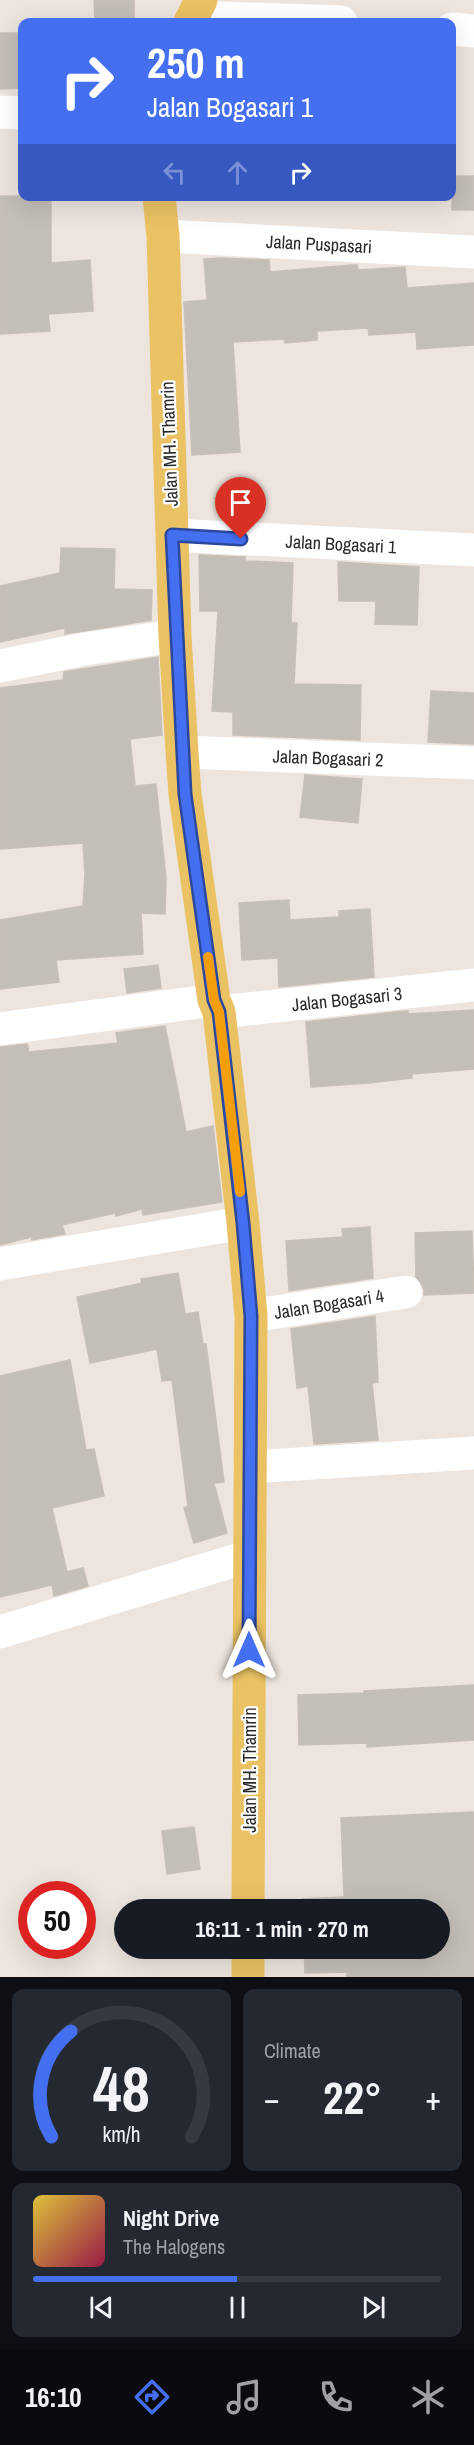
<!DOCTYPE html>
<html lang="en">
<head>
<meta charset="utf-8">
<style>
  body { margin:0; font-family:"Archivo Narrow",sans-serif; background:#242831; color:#f1f3f6; height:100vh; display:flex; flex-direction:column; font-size:22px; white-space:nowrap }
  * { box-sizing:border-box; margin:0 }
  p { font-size:20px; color:#9ea1a6 }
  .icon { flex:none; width:33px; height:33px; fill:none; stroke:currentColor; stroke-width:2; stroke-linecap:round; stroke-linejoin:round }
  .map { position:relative; height:1977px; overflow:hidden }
  .panel { display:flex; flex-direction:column; gap:12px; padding:12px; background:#0d0f14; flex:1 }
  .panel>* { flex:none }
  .banner { position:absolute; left:18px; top:18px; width:438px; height:183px; border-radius:12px; box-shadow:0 6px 24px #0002; background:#446ff1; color:#fff; overflow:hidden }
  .speed { position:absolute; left:18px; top:1881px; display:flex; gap:12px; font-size:30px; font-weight:700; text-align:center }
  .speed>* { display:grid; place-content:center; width:78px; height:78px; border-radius:50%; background:#171b24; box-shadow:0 6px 24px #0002; line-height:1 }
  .speed .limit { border:9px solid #d22; background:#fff; color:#111 }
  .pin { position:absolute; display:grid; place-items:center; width:51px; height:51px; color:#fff; margin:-62px -26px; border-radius:50% 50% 50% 0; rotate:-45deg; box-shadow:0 0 6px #0007 }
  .pin .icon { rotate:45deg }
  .me { position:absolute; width:66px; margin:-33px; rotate:0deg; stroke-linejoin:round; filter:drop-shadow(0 0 4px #0008) }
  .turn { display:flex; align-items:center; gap:21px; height:126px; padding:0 30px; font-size:27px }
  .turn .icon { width:78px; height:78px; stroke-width:2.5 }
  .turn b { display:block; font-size:42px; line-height:51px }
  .lanes { display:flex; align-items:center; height:57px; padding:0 30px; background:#0003; justify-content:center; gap:30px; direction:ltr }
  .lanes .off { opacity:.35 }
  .big { font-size:45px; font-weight:700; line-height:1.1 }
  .panel .tile { flex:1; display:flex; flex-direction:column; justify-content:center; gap:9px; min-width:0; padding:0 21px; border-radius:12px; background:#242831 }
  .panel .dial { align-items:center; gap:0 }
  .dial svg { height:156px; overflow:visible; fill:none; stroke:#363941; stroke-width:7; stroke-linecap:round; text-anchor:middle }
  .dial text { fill:#f1f3f6; stroke:none }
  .song { display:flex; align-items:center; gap:18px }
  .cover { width:72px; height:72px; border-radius:9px; background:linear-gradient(135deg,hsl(50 70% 55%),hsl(340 70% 35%)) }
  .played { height:6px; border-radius:3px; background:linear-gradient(90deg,#446ff1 50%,#363941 50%) }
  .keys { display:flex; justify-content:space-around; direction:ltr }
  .heat { display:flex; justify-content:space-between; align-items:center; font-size:33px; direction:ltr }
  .panel .tiles { flex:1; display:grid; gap:12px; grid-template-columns:1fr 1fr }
  .tile:last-child { grid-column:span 2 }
  .trip { position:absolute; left:114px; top:1899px; width:336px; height:60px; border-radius:30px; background:#171b24; box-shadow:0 6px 24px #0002; font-weight:700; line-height:60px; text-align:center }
  .tab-bar { display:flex; height:96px; justify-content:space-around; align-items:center; background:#090b0e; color:#9ea1a6 }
  .tab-bar .icon { width:42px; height:42px }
  .tab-bar .on { color:#446ff1 }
  .tab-bar b { font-size:27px; color:#f1f3f6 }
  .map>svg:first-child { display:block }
  .building { fill:#c4beb9; stroke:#c7c0b7; stroke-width:1.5 }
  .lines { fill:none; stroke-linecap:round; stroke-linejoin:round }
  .minor { stroke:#fff; stroke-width:33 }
  .major { stroke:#eac263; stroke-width:33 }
  .route-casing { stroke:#2c489d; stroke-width:15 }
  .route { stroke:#446ff1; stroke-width:10 }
  .slow { stroke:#f59e0b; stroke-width:10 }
  .labels { text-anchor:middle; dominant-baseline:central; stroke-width:4.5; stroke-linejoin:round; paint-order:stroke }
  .street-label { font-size:18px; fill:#2a2a2a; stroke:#fff }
</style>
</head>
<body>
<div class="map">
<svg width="474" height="1977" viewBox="0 0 474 1977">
  <rect width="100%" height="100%" fill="#ece4dd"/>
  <path class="building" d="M94,0h40v22h-39z
    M0,33h22v55l-22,1z
    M452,176h22v34h-22z
    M0,196h51v67l39,-3 3,51 -45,3 2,17 -50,3z
    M221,258l48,2 1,12 82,-7h5l1,5 47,-3 2,21 67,-5v62l-57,4 -1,-17 -47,3 -1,-7 -51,3v9l-32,3 -1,-4 -51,3 7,110 -48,3 -8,-153 23,-2 -3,-41z
    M61,548l54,1 -1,40 38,1 -1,30 -86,14v-6l-65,14v-56l60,-13z
    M199,555l46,2v4l48,2 -2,60h6l-3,61 67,1 -1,55 -127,-5v-23l-21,-1 6,-100h-18z
    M338,562l81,5 -2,58 -42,-1 1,-23h-37z
    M158,657l4,78 -32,4 5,47 21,-2 10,94 -1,36 -24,-1 2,41 -87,6 3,22 -59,7v-69l83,-14 2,-32 -2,-31 -83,6v-161l63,-8 1,-8z
    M431,691l43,2v51l-46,-2z
    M305,775l57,4 -4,44 -58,-6z
    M289,900l1,20 49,-3v-6l31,-2 4,68 -95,10 -1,-29 -36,2 -3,-57z
    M158,965l3,23 -34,5 -3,-24z
    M474,1010v59l-62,5v4l-43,5 -58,4 -5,-65 99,-11h3v3z
    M165,1026l21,106 27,-6 9,76 -79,13 -1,-6 -26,7 -1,-3 -53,12 3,9 -33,6 -1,-3 -31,8v-198l27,-3 2,8 89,-9 -2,-10z
    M370,1227l3,51 -84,13 -3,-50 57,-4 -1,-8z
    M472,1231l2,62 -50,2v-6l-8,-12 -1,-44z
    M178,1273l7,41 13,-2 5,32h3l18,138 -10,1 13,50 -33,10 -10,-35 4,-2 -16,-126 -10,1 -5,-32 -67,14 -13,-66 65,-14 -1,-4z
    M375,1316l3,66 -6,1 6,57 -64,4 -6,-58 -11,2 -6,-59z
    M70,1360l16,90 8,-1 10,47 -52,12 15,64 16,-4 5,18 -34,10 -2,-11 -52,12v-221z
    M474,1685v55l-107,7v-4l-68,2 -1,-50 66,-2v-2z
    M474,1812v165h-127v-5l-42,1 -1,-25h136v-38h-137l-1,-11 42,-2 -3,-79z
    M194,1827l6,42 -33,5 -5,-43z"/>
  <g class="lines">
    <path class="minor" d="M192,17l149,5
      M452,29l22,2
      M0,112l22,1
      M163,236l311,16
      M172,535l302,15
      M0,666l84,-17 91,-13
      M182,752l292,11
      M219,1012l255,-27
      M0,1029l214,-29
      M0,1264l243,-41
      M251,1316l155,-24
      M250,1467l224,-14
      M0,1632l250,-76"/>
    <path class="major" d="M190,22l11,-22
      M159,196l4,40 12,400 7,116 3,42 29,206 5,12 24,211 8,93 -3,594
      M248,1977v-29"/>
  </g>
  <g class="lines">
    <g class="route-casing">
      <path id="route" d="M241,539l-69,-4 13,259 29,206 5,12 24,211 8,93 -2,334"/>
    </g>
    <use href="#route" class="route"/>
    <path class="slow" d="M208,957l6,43 5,12 21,180"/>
  </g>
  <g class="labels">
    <g class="street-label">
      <text transform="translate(319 244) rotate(3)">Jalan Puspasari</text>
      <text transform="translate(169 444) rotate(-92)">Jalan MH. Thamrin</text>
      <text transform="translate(341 544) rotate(3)">Jalan Bogasari 1</text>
      <text transform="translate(328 758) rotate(2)">Jalan Bogasari 2</text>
      <text transform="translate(347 999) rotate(-6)">Jalan Bogasari 3</text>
      <text transform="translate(329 1304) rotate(-9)">Jalan Bogasari 4</text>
      <text transform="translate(249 1770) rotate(-90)">Jalan MH. Thamrin</text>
    </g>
  </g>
</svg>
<div class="speed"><div class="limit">50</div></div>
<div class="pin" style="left:241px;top:539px;background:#d93025"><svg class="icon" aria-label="arrive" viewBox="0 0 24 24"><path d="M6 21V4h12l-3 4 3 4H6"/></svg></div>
<svg class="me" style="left:249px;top:1650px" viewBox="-20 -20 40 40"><path d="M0-17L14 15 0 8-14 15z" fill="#446ff1" stroke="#fff" stroke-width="4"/></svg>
<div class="trip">16:11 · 1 min · 270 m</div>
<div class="banner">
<div class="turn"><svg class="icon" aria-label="right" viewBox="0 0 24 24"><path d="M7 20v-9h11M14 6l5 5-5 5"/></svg><div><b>250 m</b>Jalan Bogasari 1</div></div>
<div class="lanes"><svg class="icon off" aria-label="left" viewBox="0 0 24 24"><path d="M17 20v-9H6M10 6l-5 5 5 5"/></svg><svg class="icon off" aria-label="ahead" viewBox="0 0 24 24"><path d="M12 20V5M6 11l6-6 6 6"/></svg><svg class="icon" aria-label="right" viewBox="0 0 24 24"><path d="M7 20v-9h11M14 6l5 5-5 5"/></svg></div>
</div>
</div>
<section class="panel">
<div class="tiles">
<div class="tile dial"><svg viewBox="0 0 100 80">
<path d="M14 69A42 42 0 1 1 86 69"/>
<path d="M14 69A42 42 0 0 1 24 15" stroke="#446ff1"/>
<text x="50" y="56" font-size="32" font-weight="700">48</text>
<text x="50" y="72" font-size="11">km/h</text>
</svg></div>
<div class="tile"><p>Climate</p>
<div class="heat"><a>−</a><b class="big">22°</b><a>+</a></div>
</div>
<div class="tile">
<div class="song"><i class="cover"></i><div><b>Night Drive</b><p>The Halogens</p></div></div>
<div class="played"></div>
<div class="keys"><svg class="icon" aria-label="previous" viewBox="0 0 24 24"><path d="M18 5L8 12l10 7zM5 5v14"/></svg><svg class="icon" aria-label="pause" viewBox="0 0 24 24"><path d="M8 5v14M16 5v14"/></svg><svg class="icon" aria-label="next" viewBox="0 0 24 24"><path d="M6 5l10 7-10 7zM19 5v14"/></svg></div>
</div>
</div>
</section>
<nav class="tab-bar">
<b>16:10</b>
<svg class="icon on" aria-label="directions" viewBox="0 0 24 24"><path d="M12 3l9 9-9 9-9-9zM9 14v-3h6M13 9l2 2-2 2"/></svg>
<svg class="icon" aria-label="music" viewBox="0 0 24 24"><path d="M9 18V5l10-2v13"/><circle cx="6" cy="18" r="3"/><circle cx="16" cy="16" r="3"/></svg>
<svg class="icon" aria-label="phone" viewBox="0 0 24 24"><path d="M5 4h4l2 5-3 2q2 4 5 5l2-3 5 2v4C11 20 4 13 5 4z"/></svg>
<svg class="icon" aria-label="climate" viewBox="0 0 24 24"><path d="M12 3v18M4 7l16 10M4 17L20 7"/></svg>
</nav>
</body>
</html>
